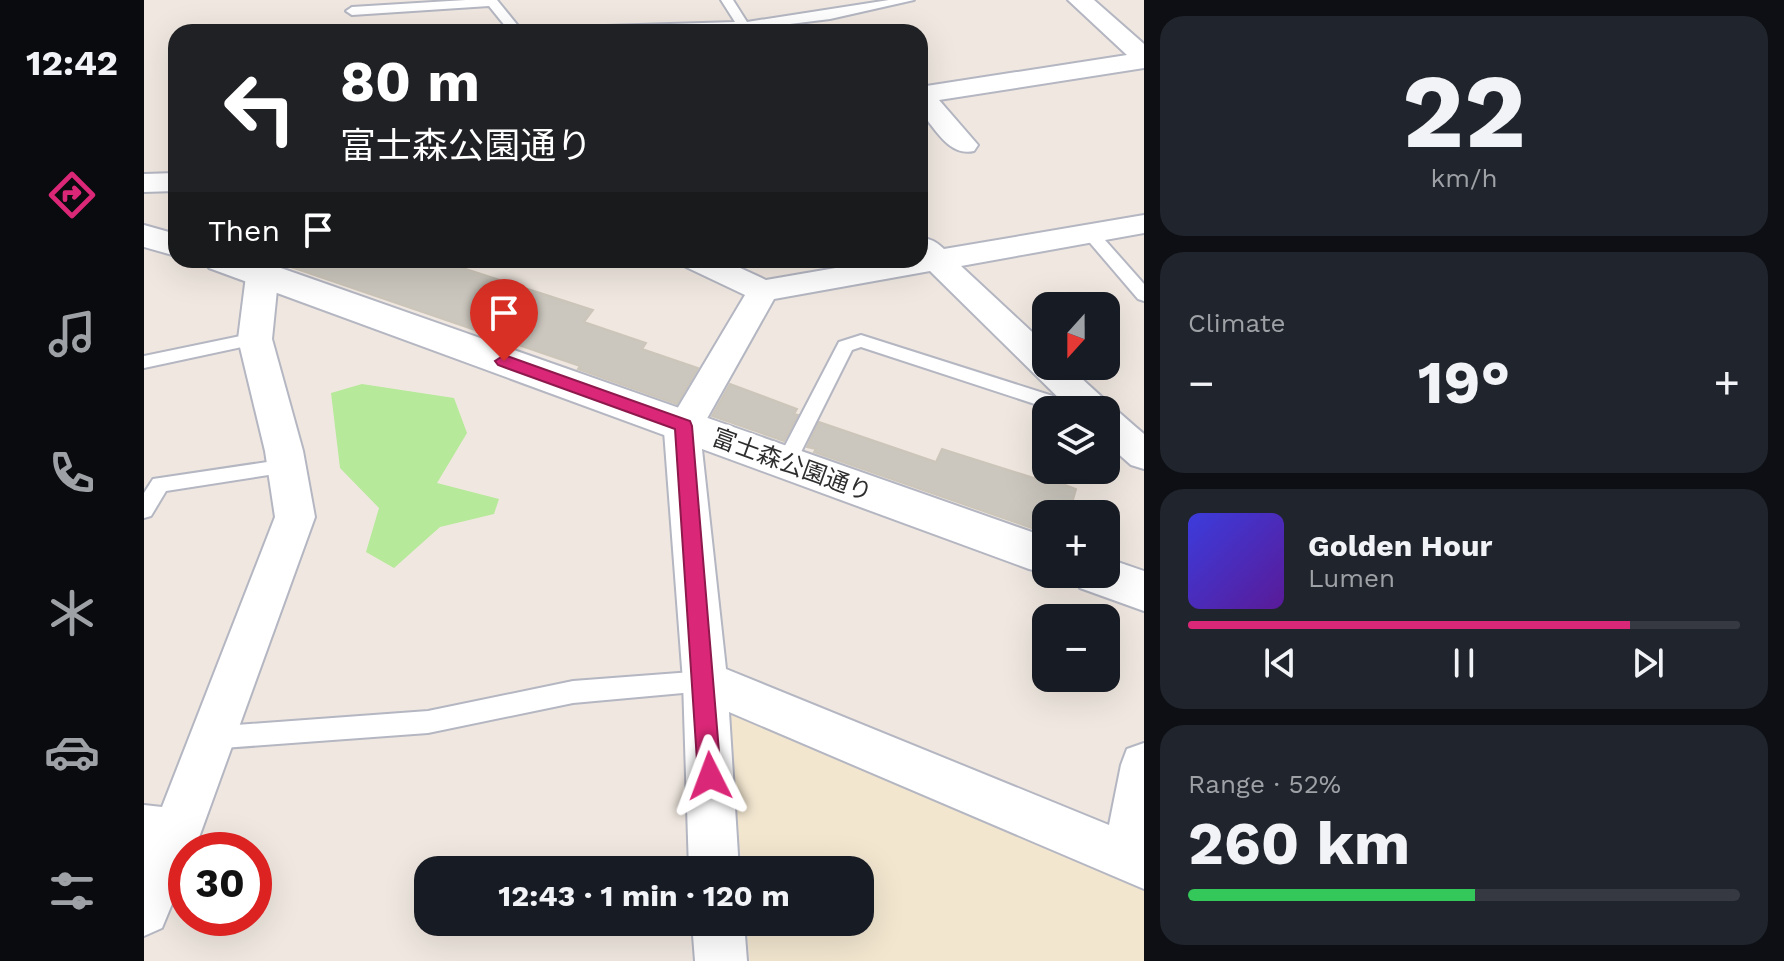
<!DOCTYPE html>
<html lang="en">
<head>
<meta charset="utf-8">
<style>
  body { margin:0; font-family:"Work Sans","Noto Sans JP",sans-serif; background:#20242c; color:#f1f3f6; height:100vh; display:flex; flex-direction:column; font-size:30px; white-space:nowrap }
  * { box-sizing:border-box; margin:0 }
  p { font-size:26px; color:#9ea1a6 }
  .icon { flex:none; width:44px; height:44px; fill:none; stroke:currentColor; stroke-width:2; stroke-linecap:round; stroke-linejoin:round }
  .map { position:relative; flex:1; overflow:hidden }
  .drawer { display:flex; flex-direction:column; gap:16px; padding:16px; background:#0d0f14; width:640px }
  .drawer>* { flex:none }
  .hud { position:absolute; left:24px; top:24px; width:760px; height:244px; border-radius:24px; box-shadow:0 8px 32px #0002; background:#202124; color:#fff; overflow:hidden }
  .needle { width:52px; rotate:201deg }
  .buttons { position:absolute; left:888px; top:292px; display:grid; gap:16px }
  .buttons a { display:grid; place-items:center; width:88px; height:88px; border-radius:16px; background:#171b24; box-shadow:0 8px 32px #0002; font-size:40px }
  .speed { position:absolute; left:24px; top:832px; display:flex; gap:16px; font-size:40px; font-weight:700; text-align:center }
  .speed>* { display:grid; place-content:center; width:104px; height:104px; border-radius:50%; background:#171b24; box-shadow:0 8px 32px #0002; line-height:1 }
  .speed .limit { border:12px solid #d22; background:#fff; color:#111 }
  .pin { position:absolute; display:grid; place-items:center; width:68px; height:68px; color:#fff; margin:-82px -34px; border-radius:50% 50% 50% 0; rotate:-45deg; box-shadow:0 0 8px #0007 }
  .pin .icon { rotate:45deg }
  .me { position:absolute; width:88px; margin:-44px; rotate:357deg; stroke-linejoin:round; filter:drop-shadow(0 0 6px #0008) }
  .turn { display:flex; align-items:center; gap:28px; height:168px; padding:0 40px; font-size:36px }
  .turn .icon { width:104px; height:104px; stroke-width:2.5 }
  .turn b { display:block; font-size:56px; line-height:68px }
  .then { display:flex; align-items:center; height:76px; padding:0 40px; background:#0003; gap:16px; font-size:30px }
  .big { font-size:60px; font-weight:700; line-height:1.1 }
  .drawer .tile { flex:1; display:flex; flex-direction:column; justify-content:center; gap:12px; min-width:0; padding:0 28px; border-radius:24px; background:#20242c }
  .drawer .dial { align-items:center; gap:0 }
  .dial b { font-size:104px; line-height:1 }
  .song { display:flex; align-items:center; gap:24px }
  .cover { width:96px; height:96px; border-radius:12px; background:linear-gradient(135deg,hsl(240 70% 55%),hsl(270 70% 35%)) }
  .played { height:8px; border-radius:4px; background:linear-gradient(90deg,#db2777 80%,#363941 80%) }
  .keys { display:flex; justify-content:space-around; direction:ltr }
  .heat { display:flex; justify-content:space-between; align-items:center; font-size:44px; direction:ltr }
  .charge { height:12px; border-radius:6px; background:linear-gradient(90deg,#34c759 52%,#363941 0) }
  .trip { position:absolute; left:270px; top:856px; width:460px; height:80px; border-radius:24px; background:#171b24; box-shadow:0 8px 32px #0002; font-weight:700; line-height:80px; text-align:center }
  main { display:flex; flex:1; min-height:0 }
  .menu { display:flex; flex-direction:column; width:144px; justify-content:space-around; align-items:center; background:#090b0e; color:#9ea1a6 }
  .menu .icon { width:56px; height:56px }
  .menu .on { color:#db2777 }
  .menu b { font-size:36px; color:#f1f3f6 }
  .map>svg:first-child { display:block }
  .education { fill:#f2e6cf }
  .green { fill:#b6e999 }
  .building { fill:#cbc7be; stroke:#ccc5b9; stroke-width:2 }
  .lines { fill:none; stroke-linecap:round; stroke-linejoin:round }
  .service-casing { stroke:#b4b6c2; stroke-width:4 }
  .minor-casing { stroke:#b4b6c2; stroke-width:4 }
  .tertiary-casing { stroke:#b4b6c2; stroke-width:4 }
  .service { fill:#fff; fill-rule:evenodd }
  .minor { fill:#fff; fill-rule:evenodd }
  .tertiary { fill:#fff; fill-rule:evenodd }
  .route { fill:#db2777; stroke:#8e194d; stroke-width:2 }
  .labels { text-anchor:middle; dominant-baseline:central; stroke-width:8; stroke-linejoin:round; paint-order:stroke }
  .street-label { font-size:24px; fill:#2e2e2e; stroke:#fff }
</style>
</head>
<body>
<main>
<nav class="menu">
<b>12:42</b>
<svg class="icon on" aria-label="directions" viewBox="0 0 24 24"><path d="M12 3l9 9-9 9-9-9zM9 14v-3h6M13 9l2 2-2 2"/></svg>
<svg class="icon" aria-label="music" viewBox="0 0 24 24"><path d="M9 18V5l10-2v13"/><circle cx="6" cy="18" r="3"/><circle cx="16" cy="16" r="3"/></svg>
<svg class="icon" aria-label="phone" viewBox="0 0 24 24"><path d="M5 4h4l2 5-3 2q2 4 5 5l2-3 5 2v4C11 20 4 13 5 4z"/></svg>
<svg class="icon" aria-label="climate" viewBox="0 0 24 24"><path d="M12 3v18M4 7l16 10M4 17L20 7"/></svg>
<svg class="icon" aria-label="car" viewBox="0 0 24 24"><path d="M5 17H2v-5l4-1 3-4h7l3 4 3 1v5h-3M9 17h6M6 11h13"/><circle cx="7" cy="17" r="2"/><circle cx="17" cy="17" r="2"/></svg>
<svg class="icon" aria-label="filters" viewBox="0 0 24 24"><path d="M4 7h16M4 17h16"/><circle cx="9" cy="7" r="2"/><circle cx="15" cy="17" r="2"/></svg>
</nav>
<div class="map">
<svg width="1000" height="961" viewBox="0 0 1000 961">
  <rect width="100%" height="100%" fill="#f0e8e0"/>
  <path class="education" d="M584,711l416,169v81h-394l-4,-39h114v-52h-118z"/>
  <path class="green" d="M218,384l92,14 13,35 -30,50 62,16 -5,15 -54,13 -46,41 -28,-16 13,-44 -39,-40 -9,-75z"/>
  <path class="building" d="M141,260h153l155,50 -9,12 62,21 -4,6 56,19 -21,36 -99,-35 2,-3 -295,-101z
    M586,384l67,25 -3,5 4,1 -14,26 -72,-25z
    M675,422l117,40 6,-13 98,31 2,-4 34,13 -7,25h-23v19l-232,-81 2,-3 -9,-2z"/>
  <g class="lines">
    <g class="service-casing">
      <path id="service" d="M322,0h31l26,32h-13l-21,-26 -137,9 -6,-4 6,-4z
        M577,0h12l14,22 142,-22h25l-84,19 -87,11 -207,2 6,-4 193,-6z
        M947,229l6,2 47,53v17l-6,-2 -53,-62v-6z
        M111,333l6,2 3,4 -3,4 -117,25v-12z
        M717,335l220,70 2,5h-30l-192,-63 -9,3 -59,118h-14l-3,-5 63,-121z
        M143,459l7,2 3,5 -3,5 -128,20 -15,25 -7,2v-25l9,-14z
        M561,671l8,3 4,7 -4,7 -8,3 -132,12 -145,30 -218,16 -9,-3 -3,-8 3,-8 9,-3 218,-16 145,-30z"/>
    </g>
    <g class="minor-casing">
      <path id="minor" d="M924,0h26l50,44v24l-205,32 39,45 -4,6c-25,6 -39,-23 -54,-40v-24l207,-32z
        M32,173v18l-32,1v-18z
        M1000,215v18l-183,33 85,79v21h22c26,24 49,45 76,68v35l-13,-4 -25,-22v-33h-35l-141,-139 -156,28 -74,132 26,238 383,156 12,-60 6,-16 17,-6v146l-415,-177 10,158h-50l-6,-189 -19,-250 81,-136 -59,-28 -5,-7h42l43,20 116,-20h38v-21c10,-2 17,4 24,10z
        M104,260h32l-8,79 31,112 12,66 -114,315 -7,18h-8v20l-24,58 -18,8v-131l18,2 113,-290 -10,-66 -27,-112z
        M548,922h52l3,39h-52z"/>
    </g>
    <g class="tertiary-casing">
      <path id="tertiary" d="M0,225l32,9v22l-32,-9z
        M60,260h54l788,277v37h3l-20,-5 -820,-301z
        M962,558l38,13v40l-64,-23 -7,-14h33z"/>
    </g>
    <use href="#service" class="service"/>
    <use href="#minor" class="minor"/>
    <use href="#tertiary" class="tertiary"/>
  </g>
  <path class="route" d="M360,355l186,66 2,5 29,350 -3,7 -8,3 -8,-3 -4,-7 -23,-347 -177,-64 -3,-4z"/>
  <g class="labels">
    <g class="street-label">
      <text transform="translate(648 465) rotate(20)">富士森公園通り</text>
    </g>
  </g>
</svg>
<div class="buttons">
<a><svg class="needle" viewBox="-14 -14 28 28"><path d="M0-13l5 13h-10z" fill="#e53935"/><path d="M0 13l5-13h-10z" fill="#9ea1a6"/></svg></a>
<a><svg class="icon" aria-label="layers" viewBox="0 0 24 24"><path d="M12 4l9 5-9 5-9-5zM3 14l9 5 9-5"/></svg></a>
<a>+</a>
<a>−</a>
</div>
<div class="speed"><div class="limit">30</div></div>
<div class="pin" style="left:360px;top:361px;background:#d93025"><svg class="icon" aria-label="arrive" viewBox="0 0 24 24"><path d="M6 21V4h12l-3 4 3 4H6"/></svg></div>
<svg class="me" style="left:566px;top:776px" viewBox="-20 -20 40 40"><path d="M0-17L14 15 0 8-14 15z" fill="#db2777" stroke="#fff" stroke-width="4"/></svg>
<div class="trip">12:43 · 1 min · 120 m</div>
<div class="hud">
<div class="turn"><svg class="icon" aria-label="left" viewBox="0 0 24 24"><path d="M17 20v-9H6M10 6l-5 5 5 5"/></svg><div><b>80 m</b>富士森公園通り</div></div>
<div class="then">Then<svg class="icon" aria-label="arrive" viewBox="0 0 24 24"><path d="M6 21V4h12l-3 4 3 4H6"/></svg></div>
</div>
</div>
<section class="drawer">
<div class="tile dial"><b>22</b><p>km/h</p></div>
<div class="tile"><p>Climate</p>
<div class="heat"><a>−</a><b class="big">19°</b><a>+</a></div>
</div>
<div class="tile">
<div class="song"><i class="cover"></i><div><b>Golden Hour</b><p>Lumen</p></div></div>
<div class="played"></div>
<div class="keys"><svg class="icon" aria-label="previous" viewBox="0 0 24 24"><path d="M18 5L8 12l10 7zM5 5v14"/></svg><svg class="icon" aria-label="pause" viewBox="0 0 24 24"><path d="M8 5v14M16 5v14"/></svg><svg class="icon" aria-label="next" viewBox="0 0 24 24"><path d="M6 5l10 7-10 7zM19 5v14"/></svg></div>
</div>
<div class="tile"><p>Range · 52%</p><b class="big">260 km</b><div class="charge"></div></div>
</section>
</main>
</body>
</html>
